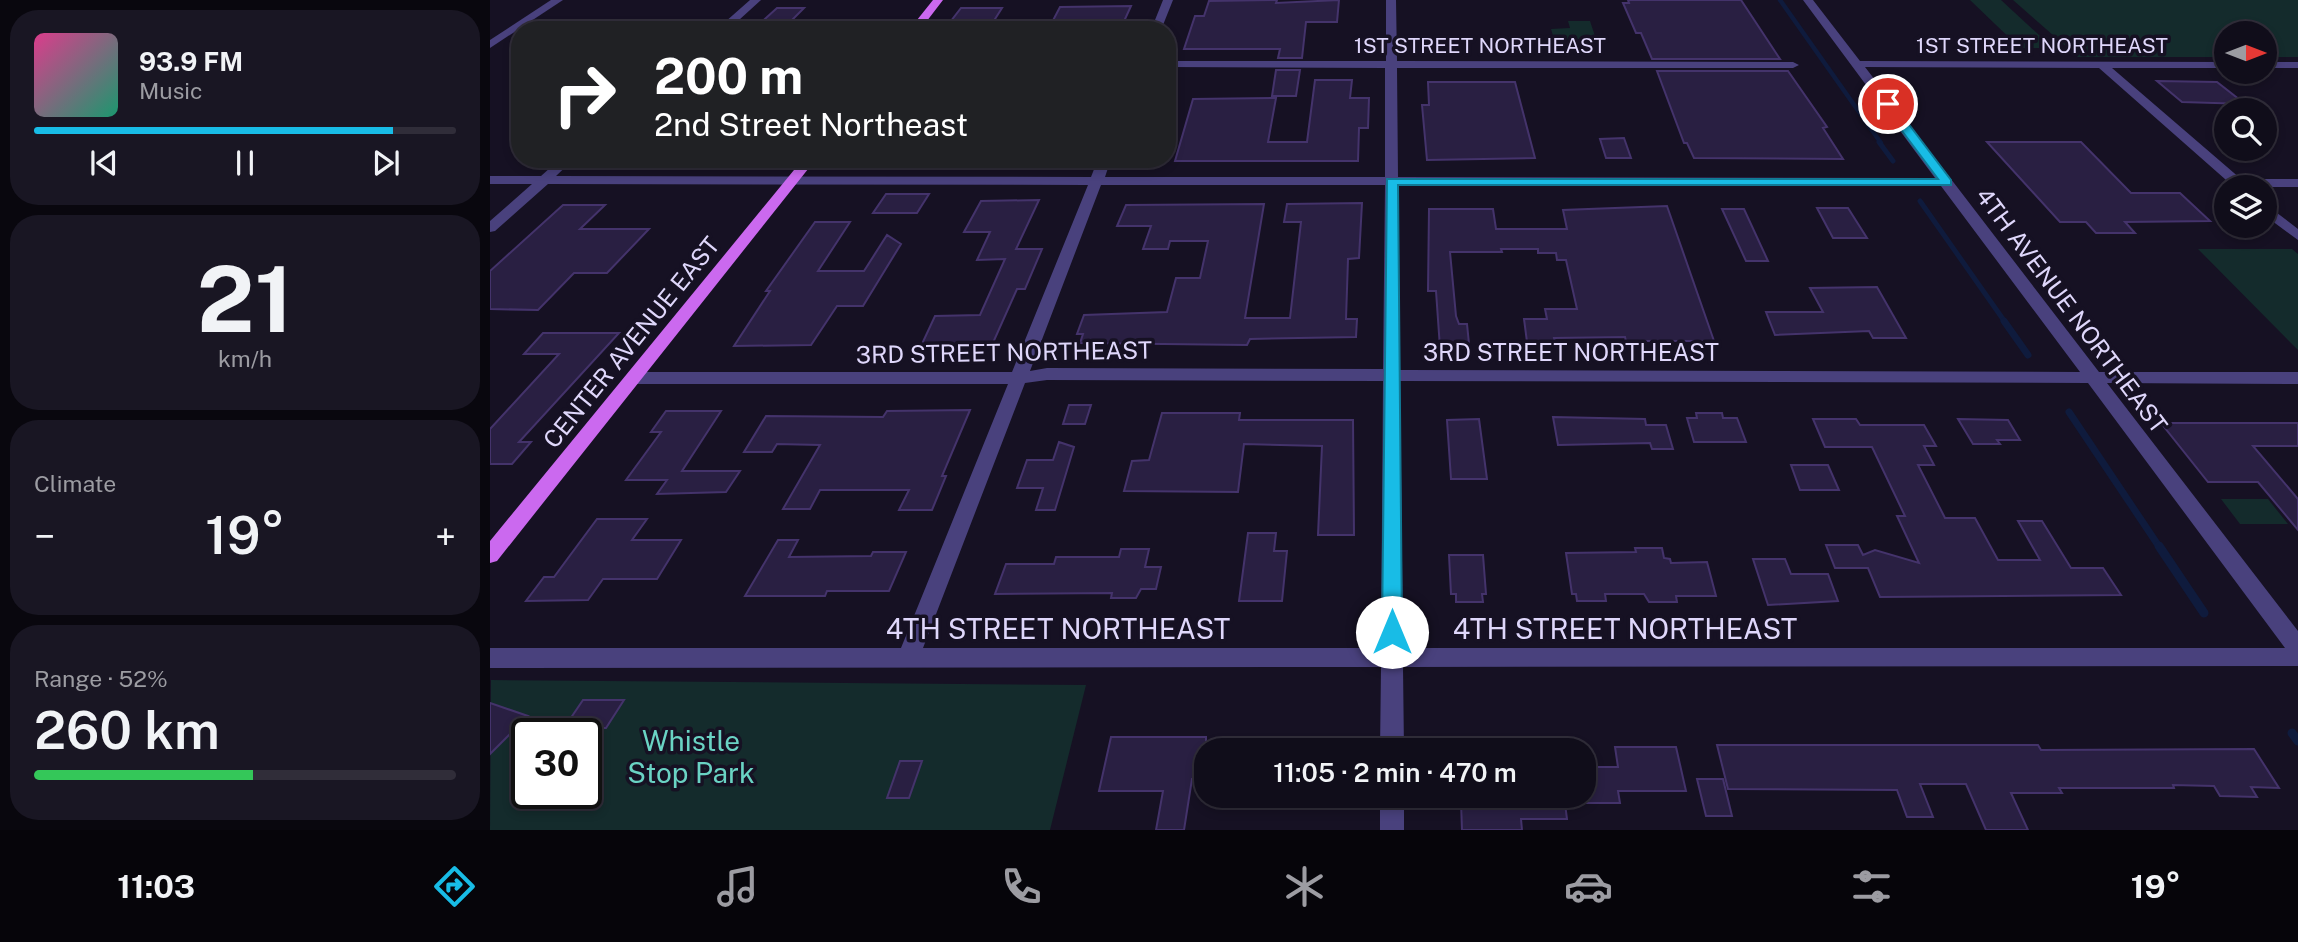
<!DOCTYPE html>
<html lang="en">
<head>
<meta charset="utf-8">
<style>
  body { margin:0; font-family:"Public Sans",sans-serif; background:#191623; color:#f1f3f6; height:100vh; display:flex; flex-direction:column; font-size:26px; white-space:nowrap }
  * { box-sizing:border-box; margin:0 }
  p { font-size:23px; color:#9c9ca2 }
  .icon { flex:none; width:38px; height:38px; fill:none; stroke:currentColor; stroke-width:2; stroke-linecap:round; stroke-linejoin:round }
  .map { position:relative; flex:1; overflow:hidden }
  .sheet { display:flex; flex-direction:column; gap:10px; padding:10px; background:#09070e; width:490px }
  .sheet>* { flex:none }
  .hud { position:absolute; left:21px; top:21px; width:665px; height:147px; border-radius:28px; box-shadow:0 4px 10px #0003,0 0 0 2px #302d39; background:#202124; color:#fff; overflow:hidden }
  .needle { width:46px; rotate:90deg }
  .tools { position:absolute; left:1724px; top:21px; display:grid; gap:14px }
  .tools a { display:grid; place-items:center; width:63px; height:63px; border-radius:50%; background:#100d1a; box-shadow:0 4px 10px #0003,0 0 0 2px #302d39; font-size:35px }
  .speed { position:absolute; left:21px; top:718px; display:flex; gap:14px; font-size:35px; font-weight:700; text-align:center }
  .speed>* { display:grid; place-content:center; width:91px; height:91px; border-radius:50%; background:#100d1a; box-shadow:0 4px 10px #0003,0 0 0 2px #302d39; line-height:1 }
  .speed .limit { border:4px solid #111; border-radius:10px; background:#fff; color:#111 }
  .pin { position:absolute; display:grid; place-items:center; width:60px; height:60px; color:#fff; margin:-30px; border:4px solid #fff; border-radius:50%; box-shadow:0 2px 7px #0007 }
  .me { position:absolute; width:77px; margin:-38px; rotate:0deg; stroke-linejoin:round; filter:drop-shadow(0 0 5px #0008) }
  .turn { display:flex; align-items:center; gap:24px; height:147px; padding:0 28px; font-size:32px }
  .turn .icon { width:91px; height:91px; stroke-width:2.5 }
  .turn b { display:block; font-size:49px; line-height:60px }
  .big { font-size:52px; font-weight:600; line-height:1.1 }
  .sheet .widget { flex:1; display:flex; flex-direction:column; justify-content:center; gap:10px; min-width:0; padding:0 24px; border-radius:28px; background:#191623 }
  .sheet .dial { align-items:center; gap:0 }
  .dial b { font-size:91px; line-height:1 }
  .song { display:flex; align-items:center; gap:21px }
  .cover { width:84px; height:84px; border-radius:10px; background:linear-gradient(135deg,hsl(330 70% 55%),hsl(160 70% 35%)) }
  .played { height:7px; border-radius:4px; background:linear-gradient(90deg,#18bce6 85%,#302d39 85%) }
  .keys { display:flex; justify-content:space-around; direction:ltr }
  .heat { display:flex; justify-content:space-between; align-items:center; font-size:38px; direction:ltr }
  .charge { height:10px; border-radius:5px; background:linear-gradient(90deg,#34c759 52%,#302d39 0) }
  .trip { position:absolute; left:704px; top:738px; width:402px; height:70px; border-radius:28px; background:#100d1a; box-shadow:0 4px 10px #0003,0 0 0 2px #302d39; font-weight:600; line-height:70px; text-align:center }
  .menu { display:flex; height:112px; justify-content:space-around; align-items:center; background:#06050a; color:#9c9ca2 }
  .menu .icon { width:49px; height:49px }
  .menu .selected { color:#18bce6 }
  .menu b { font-size:32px; color:#f1f3f6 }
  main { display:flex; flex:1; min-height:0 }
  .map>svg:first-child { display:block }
  .green { fill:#142b2c; fill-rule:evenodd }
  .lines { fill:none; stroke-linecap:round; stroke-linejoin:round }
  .stream-far3 { stroke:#0f1b3d; stroke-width:4.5 }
  .stream-far2 { stroke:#0f1b3d; stroke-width:5 }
  .stream-far1 { stroke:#0f1b3d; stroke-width:7 }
  .stream { stroke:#0f1b3d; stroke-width:9 }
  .building { fill:#291f42; stroke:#44336b; stroke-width:2 }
  .minor { fill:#49417d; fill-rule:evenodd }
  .tertiary { fill:#49417d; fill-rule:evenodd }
  .primary { fill:#cb69ef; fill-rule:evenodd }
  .route { fill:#18bce6; stroke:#107a96; stroke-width:2 }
  .labels { text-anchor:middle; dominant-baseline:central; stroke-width:7; stroke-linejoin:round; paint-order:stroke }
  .far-street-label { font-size:21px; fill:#dfd7fb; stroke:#161123 }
  .street-label { font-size:24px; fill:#dfd7fb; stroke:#161123 }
  .near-street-label { font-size:28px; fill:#dfd7fb; stroke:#161123 }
  .near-park-label { font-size:28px; fill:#6ad3c4; stroke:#161123 }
</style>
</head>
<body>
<main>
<section class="sheet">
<div class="widget">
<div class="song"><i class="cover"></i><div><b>93.9 FM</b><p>Music</p></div></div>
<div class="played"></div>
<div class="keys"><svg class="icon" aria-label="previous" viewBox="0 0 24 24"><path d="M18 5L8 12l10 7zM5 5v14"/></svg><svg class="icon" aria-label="pause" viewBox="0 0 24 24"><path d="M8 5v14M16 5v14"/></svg><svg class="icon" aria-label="next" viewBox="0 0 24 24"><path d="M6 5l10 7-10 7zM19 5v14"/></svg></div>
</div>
<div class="widget dial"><b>21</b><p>km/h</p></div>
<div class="widget"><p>Climate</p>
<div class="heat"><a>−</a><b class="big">19°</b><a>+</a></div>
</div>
<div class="widget"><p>Range · 52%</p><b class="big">260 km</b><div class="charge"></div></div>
</section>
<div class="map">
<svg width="1808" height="830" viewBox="0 0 1808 830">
  <rect width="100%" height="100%" fill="#161123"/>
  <path class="green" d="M1480,0h31l52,48h-33z
    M1523,0h285v57h-33l-1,-24h-38v24h-148z
    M1078,21h22l6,18h-42l-3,-10 19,-1z
    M1708,249h94l6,5v96z
    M1731,499h47l20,25h-48z
    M1,680l595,5 -36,145h-560zM37,733h59v60h-59z"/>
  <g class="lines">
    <path class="stream-far3" d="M1290,0l101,143"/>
    <path class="stream-far2" d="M1389,142l14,19
      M1430,201l85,121"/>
    <path class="stream-far1" d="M1514,321l24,34
      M1579,412l91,136"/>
    <path class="stream" d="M1669,546l45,67
      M1802,733l6,8"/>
  </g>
  <path class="building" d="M787,0l-1,3 63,-3 -2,22h-31l-4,36h-24l2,-9h-96l11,-33h9l5,-15z
    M1138,0h113l39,59h-128l-11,-26h-5l-13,-30h6z
    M641,6l-11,24h-72l12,-23z
    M287,8h27l-21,21h-29z
    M471,8h41l-14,22h-44z
    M786,70h24l-4,26h-24z
    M1167,71h131l39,56 -4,1 20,31 -149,-1 -7,-15h-3z
    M825,80h37l-2,18h19l-1,30h-9l-1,33h-183l18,-62 83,-1 -8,44h39z
    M1667,81l60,1 28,22 -63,-2z
    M938,82h87l20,76 -108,2 -5,-55h7z
    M1134,138l7,20h-25l-6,-19z
    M1497,142h94l50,51h49l30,28 -85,1 10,11h-39l-10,-11h-26z
    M396,194h43l-12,19h-44z
    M549,200l-23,49h26l-17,40h-8l-25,56 -71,1 14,-30 45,-1 25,-56 -28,1 13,-28h-26l17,-31z
    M872,203l-3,55 -11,1 -2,60h11l-1,18 -106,2 -3,6 -167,-2 3,-9h-6l7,-19 83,-3 9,-34h24l8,-37h-38l-2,8h-25l8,-23h-34l9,-21 138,-1 -19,114h45l11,-96h-17l3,-18z
    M73,205h42l-25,24h69l-42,44h-33l-36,37 -48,-1v-38z
    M1177,206l47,135h-88l-1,-4 -71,1 1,4h-28l-3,-23h23l-2,-10h32l-11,-49h-9l-1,-7h-18v-4h-37l1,3h-52l6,64 3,8h8l2,20 -1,4h-28l-4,-57h-8l1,-82h64l3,20h71l-4,-19z
    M1327,208h31l19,30h-34z
    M1232,209h22l24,52h-22z
    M325,222h35l-32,49h46l23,-36 14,9 -38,62h-26l-26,39 -77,1 36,-55h-4z
    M1387,287l29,51h-33l-4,-7 -94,4 -9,-23h57l-13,-24z
    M53,333h76l-100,109h12l-19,22h-22v-35l69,-75h-35z
    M579,405h22l-6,19h-22z
    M480,410l-28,66h4l-14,34h-33l10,-20h-89l-10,19h-27l37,-64 -43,-1 -5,8h-28l22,-36 117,1 4,-6z
    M176,411h55l-39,60h58l-14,21 -69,2 10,-14h-41l35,-48h-10z
    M672,413h78l-1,7h114l1,115h-36l4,-89 -78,-2 -6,48 -114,-1 8,-30 17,-1z
    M1206,413h26l1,5h14l9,24h-52l-7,-24h10z
    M1063,417l92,2 1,6h20l7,24h-21l-2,-6 -92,2z
    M989,419l8,60h-36l-4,-59z
    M1323,419h43l4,6h64l12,21h-12l10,19h-16l27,53h30l23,42h42l-22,-39h24l29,47h32l18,27 -241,2 -12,-29h-33l-9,-23h32l5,10 12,-5 44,13 -22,-47h8l-33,-69h-47z
    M1468,419l50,1 12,20h-23l3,4h-27z
    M1671,423h137v23h-45l45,53v31l-40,-48h-50z
    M569,442l15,5 -19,63h-19l7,-22h-26l10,-28h26z
    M1301,465h37l11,25h-39z
    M107,519h50l-15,21h49l-24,39h-54l-15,21 -62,1 18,-24h10z
    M758,533h28l-2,18h13l-5,50h-43z
    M288,540h20l-9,17 82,-1 2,-4h33l-17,39h-62l-2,5h-80z
    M1145,548h27l2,10 6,1 1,4 36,-1 9,34h-40l1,6h-28l-5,-8h-39l1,7h-29l-1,-7h-4l-6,-41 70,-1z
    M631,549h28l-4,18h16l-5,22h-15l-5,9h-25l1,-5 -117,1 11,-30h48l2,-7h63z
    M959,555h34l3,39h-4l1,8h-27v-8h-5z
    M1263,559h32l6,15h37l10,27 -70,4z
    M93,700h41l-18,28h-42z
    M0,703l38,13 -38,38z
    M621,737h95v42h-14l-8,51h-28l7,-39h-64z
    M1227,745h321l3,5 213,-1 25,39 -28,-1 6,10 -37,-1 -6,-10 -41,-1 1,3h-115l3,5h-51l17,37h-42l-20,-46h-46l13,33h-26l-10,-27 -169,-1z
    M1125,747h61l10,44h-68l2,12h-36v-36h34z
    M410,761h22l-13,37h-22z
    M1207,779h26l9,37h-26z
    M976,796h98l3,23h-46l1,11h-60l-1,-28h5z"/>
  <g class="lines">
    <path class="minor" d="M260,0h11l-33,30h-12z
      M673,0h10l-12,30h-10z
      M896,0h10l1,61 396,1 6,3 -6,3h-396l1,109 537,1 -132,-178h10l47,61 366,1v6h-114l129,111h57v8h-64l-135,-119 -234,-1 234,305h199v12l-191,-1 191,248v35l-895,1 1,84h-24l1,-84 -891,1v-20h411l107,-264h-374l-8,-6 8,-6h378l76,-187 -540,-1 -53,47 -5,1v-11l42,-37h-42v-8h51l19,-17h14l-18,17 535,1 7,-18h13l-6,18h280v-109l-218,-1v-6h219zM611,185h284l-2,184 -336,-1 -17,3zM908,185l543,1 139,186 -680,-2zM557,380l336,1 -2,267h-458l102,-265zM910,381l688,2 197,265h-882z
      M1774,62h34v6h-34z
      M1774,203l34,26v11l-34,-25z
      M890,796h24v34h-24z"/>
    <path class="tertiary" d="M61,0h12l-73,48v-8z"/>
    <path class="primary" d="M443,0h10l-23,30h-11z
      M313,159h13l-319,402 -7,2v-22z"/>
  </g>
  <path class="route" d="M1394,102h8l59,78v5h-553l4,447 -3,6h-14l-3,-6 5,-453h551l-54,-72z"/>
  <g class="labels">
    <g class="far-street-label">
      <text x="990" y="45">1ST STREET NORTHEAST</text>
      <text x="1552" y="45">1ST STREET NORTHEAST</text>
    </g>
    <g class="street-label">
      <text transform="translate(1582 310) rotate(53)">4TH AVENUE NORTHEAST</text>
      <text transform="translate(141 342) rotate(-51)">CENTER AVENUE EAST</text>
      <text transform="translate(514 352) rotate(-1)">3RD STREET NORTHEAST</text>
      <text x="1081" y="352">3RD STREET NORTHEAST</text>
    </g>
    <g class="near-street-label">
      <text x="568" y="628">4TH STREET NORTHEAST</text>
      <text x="1135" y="628">4TH STREET NORTHEAST</text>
    </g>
    <g class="near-park-label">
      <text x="201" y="740">Whistle<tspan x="201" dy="32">Stop Park</tspan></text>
    </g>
  </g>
</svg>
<div class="tools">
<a><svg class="needle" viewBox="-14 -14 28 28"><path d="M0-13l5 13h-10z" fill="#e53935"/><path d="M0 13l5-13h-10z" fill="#9c9ca2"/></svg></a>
<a><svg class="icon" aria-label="search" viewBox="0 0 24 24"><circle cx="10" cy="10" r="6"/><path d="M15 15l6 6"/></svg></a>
<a><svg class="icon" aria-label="layers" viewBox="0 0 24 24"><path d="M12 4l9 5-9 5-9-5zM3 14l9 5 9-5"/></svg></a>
</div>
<div class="speed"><div class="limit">30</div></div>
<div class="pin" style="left:1398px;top:104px;background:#d93025"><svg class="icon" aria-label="arrive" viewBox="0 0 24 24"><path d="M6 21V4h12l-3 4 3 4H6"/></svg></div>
<svg class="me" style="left:902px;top:632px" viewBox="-20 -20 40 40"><circle r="19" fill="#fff"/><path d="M0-13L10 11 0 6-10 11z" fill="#18bce6"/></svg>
<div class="trip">11:05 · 2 min · 470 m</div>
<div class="hud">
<div class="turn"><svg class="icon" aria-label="right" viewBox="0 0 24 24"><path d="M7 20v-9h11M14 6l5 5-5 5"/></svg><div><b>200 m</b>2nd Street Northeast</div></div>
</div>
</div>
</main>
<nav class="menu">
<b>11:03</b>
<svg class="icon selected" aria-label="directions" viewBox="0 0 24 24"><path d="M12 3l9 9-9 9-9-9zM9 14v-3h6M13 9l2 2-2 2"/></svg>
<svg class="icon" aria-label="music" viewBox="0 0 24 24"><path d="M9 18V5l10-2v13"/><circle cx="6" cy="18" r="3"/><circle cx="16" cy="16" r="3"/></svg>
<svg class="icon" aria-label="phone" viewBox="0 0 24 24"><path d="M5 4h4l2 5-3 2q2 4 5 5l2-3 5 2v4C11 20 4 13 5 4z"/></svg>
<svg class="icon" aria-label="climate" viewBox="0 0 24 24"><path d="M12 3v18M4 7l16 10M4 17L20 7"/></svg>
<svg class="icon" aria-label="car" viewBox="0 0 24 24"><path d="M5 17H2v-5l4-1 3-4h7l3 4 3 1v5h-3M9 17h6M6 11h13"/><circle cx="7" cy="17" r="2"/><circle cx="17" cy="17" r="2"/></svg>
<svg class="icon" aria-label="filters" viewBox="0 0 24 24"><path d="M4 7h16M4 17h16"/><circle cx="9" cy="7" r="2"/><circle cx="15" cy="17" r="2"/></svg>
<b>19°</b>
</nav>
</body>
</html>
